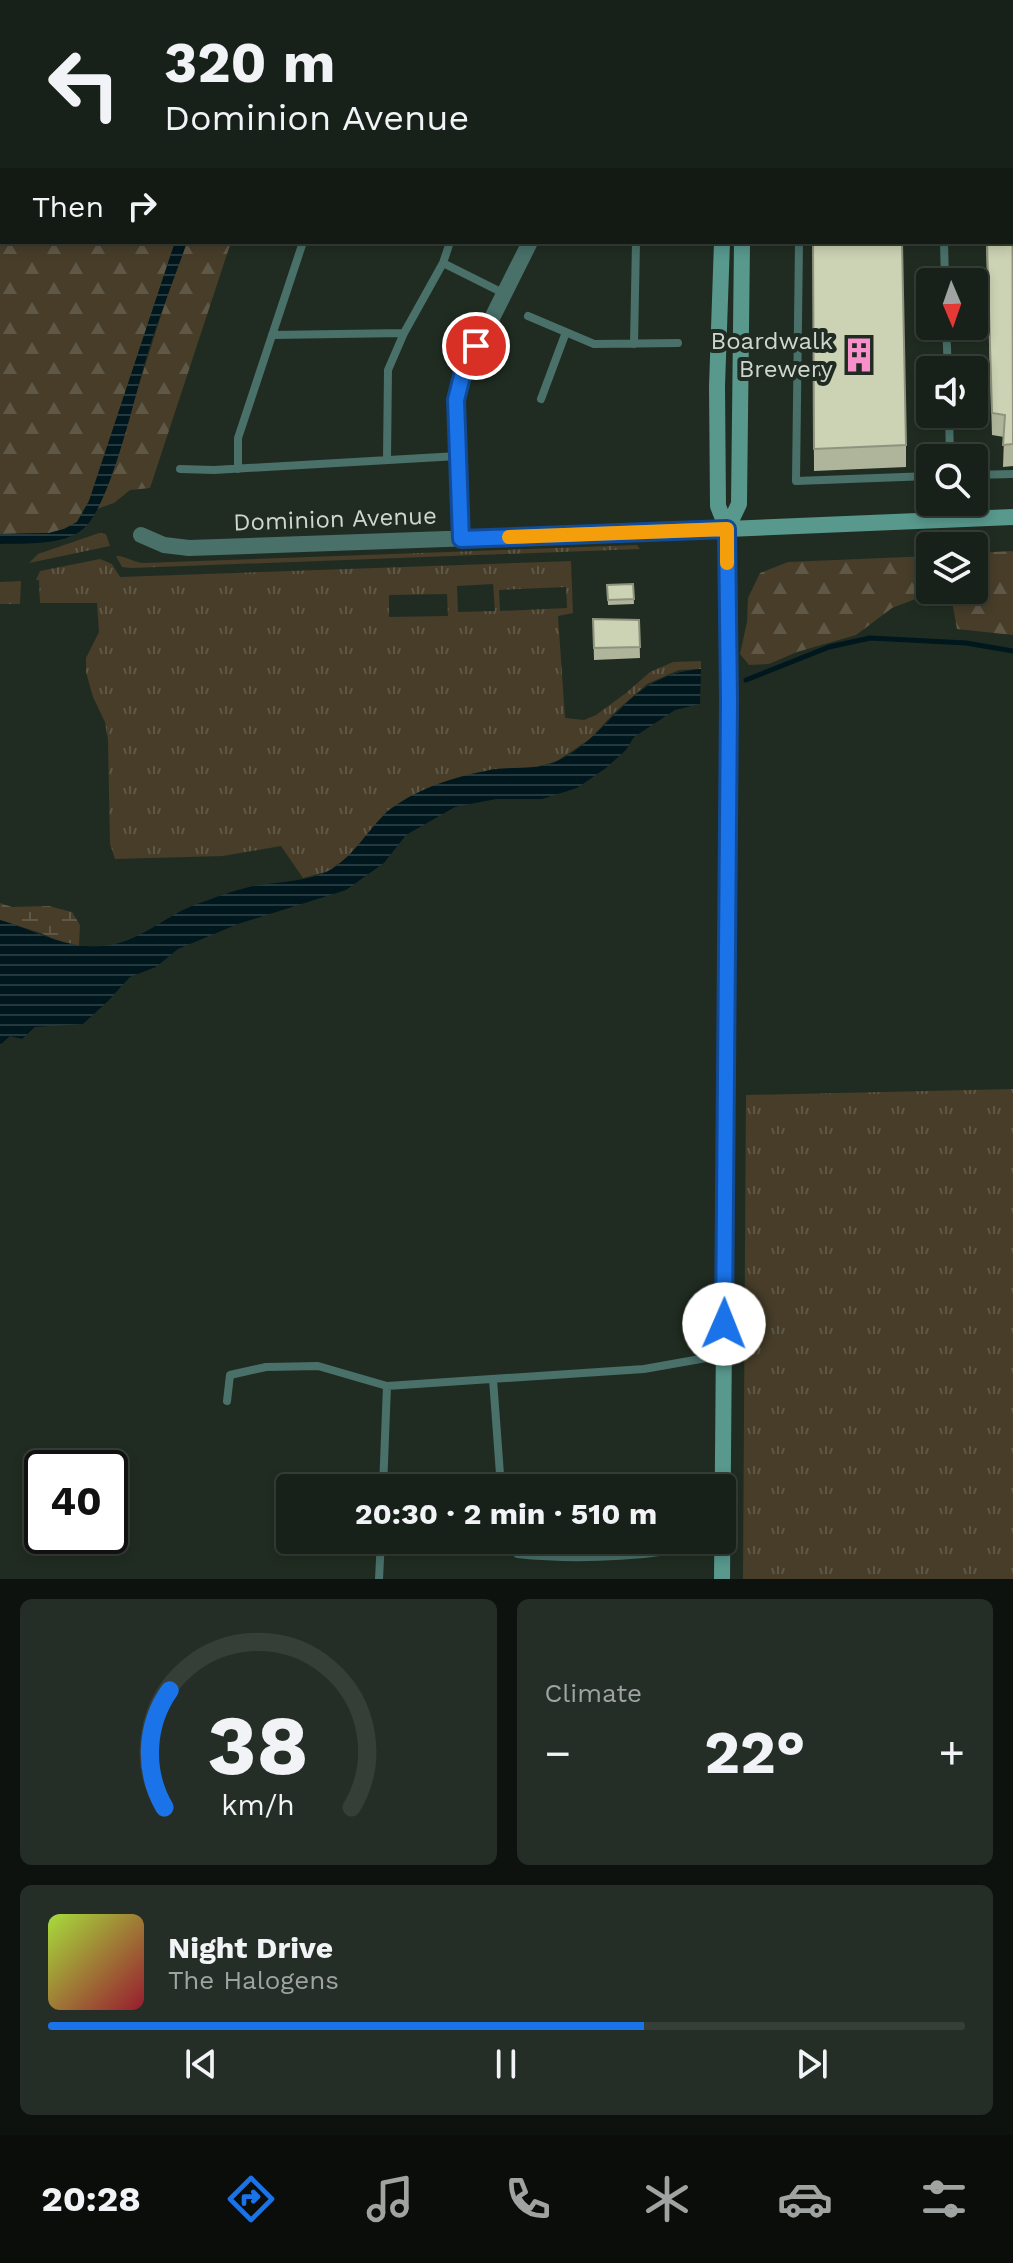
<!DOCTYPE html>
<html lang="en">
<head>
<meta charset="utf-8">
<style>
  body { margin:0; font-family:"Work Sans",sans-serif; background:#252e26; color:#f1f3f6; height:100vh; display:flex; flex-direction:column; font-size:30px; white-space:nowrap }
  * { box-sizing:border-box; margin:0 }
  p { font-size:26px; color:#9fa3a2 }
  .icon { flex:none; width:44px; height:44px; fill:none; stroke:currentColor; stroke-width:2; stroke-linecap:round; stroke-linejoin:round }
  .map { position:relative; height:1579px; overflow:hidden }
  .panel { display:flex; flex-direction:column; gap:20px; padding:20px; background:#0d120e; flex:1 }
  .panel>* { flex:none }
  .top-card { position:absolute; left:0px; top:0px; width:1014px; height:244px; box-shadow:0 4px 12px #0003,0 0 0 2px #363e38; background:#182119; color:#f1f3f6; overflow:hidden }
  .needle { width:52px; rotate:178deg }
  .buttons { position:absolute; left:916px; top:268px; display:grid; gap:16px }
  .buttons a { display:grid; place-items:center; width:72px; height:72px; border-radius:8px; background:#182119; box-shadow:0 4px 12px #0003,0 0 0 2px #363e38; font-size:40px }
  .speed { position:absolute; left:24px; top:1450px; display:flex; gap:16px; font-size:40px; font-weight:700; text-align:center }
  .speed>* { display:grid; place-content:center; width:104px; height:104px; border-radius:50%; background:#182119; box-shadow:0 4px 12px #0003,0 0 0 2px #363e38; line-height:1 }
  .speed .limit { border:4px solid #111; border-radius:12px; background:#fff; color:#111 }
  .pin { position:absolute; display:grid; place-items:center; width:68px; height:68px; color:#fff; margin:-34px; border:4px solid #fff; border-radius:50%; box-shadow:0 2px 8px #0007 }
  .me { position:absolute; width:88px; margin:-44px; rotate:1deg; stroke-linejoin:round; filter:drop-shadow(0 0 6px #0008) }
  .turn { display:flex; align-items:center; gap:28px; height:168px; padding:0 32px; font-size:36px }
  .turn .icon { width:104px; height:104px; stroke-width:2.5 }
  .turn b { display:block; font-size:56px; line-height:68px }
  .then { display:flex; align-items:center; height:76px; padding:0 32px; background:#0003; gap:16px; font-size:30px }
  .big { font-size:60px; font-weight:700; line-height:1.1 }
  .panel .card { flex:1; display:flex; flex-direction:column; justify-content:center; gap:12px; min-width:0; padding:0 28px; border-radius:12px; background:#252e26 }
  .panel .dial { align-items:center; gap:0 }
  .dial svg { height:208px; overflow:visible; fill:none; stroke:#363e38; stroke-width:7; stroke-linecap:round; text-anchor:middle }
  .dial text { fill:#f1f3f6; stroke:none }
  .song { display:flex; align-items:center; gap:24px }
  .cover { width:96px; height:96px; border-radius:12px; background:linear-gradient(135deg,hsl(80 70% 55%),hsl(350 70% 35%)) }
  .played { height:8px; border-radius:4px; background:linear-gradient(90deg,#1a73e8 65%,#363e38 65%) }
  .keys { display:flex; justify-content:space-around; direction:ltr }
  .heat { display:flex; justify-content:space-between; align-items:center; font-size:44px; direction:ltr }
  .panel .tiles { flex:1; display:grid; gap:20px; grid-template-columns:1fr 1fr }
  .card:last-child { grid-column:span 2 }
  .trip { position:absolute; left:276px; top:1474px; width:460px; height:80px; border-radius:8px; background:#182119; box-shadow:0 4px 12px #0003,0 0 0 2px #363e38; font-weight:700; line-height:80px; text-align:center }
  .menu { display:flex; height:128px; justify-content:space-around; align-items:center; background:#0a0d0a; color:#9fa3a2 }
  .menu .icon { width:56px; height:56px }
  .menu .selected { color:#1a73e8 }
  .menu b { font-size:36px; color:#f1f3f6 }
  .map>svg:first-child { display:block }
  .grass { fill:url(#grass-tufts); fill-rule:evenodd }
  .forest { fill:url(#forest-firs) }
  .wetland { fill:url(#wetland-marsh) }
  .water { fill:url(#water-rules) }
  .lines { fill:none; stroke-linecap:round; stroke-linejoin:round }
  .stream { stroke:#00171d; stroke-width:5 }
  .lane { stroke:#497069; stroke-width:8 }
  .street { stroke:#497069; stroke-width:16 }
  .secondary { stroke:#58988d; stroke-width:16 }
  .wall { fill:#afb59b }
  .building { fill:#ccd2b4; stroke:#8f937e; stroke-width:2 }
  .route-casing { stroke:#114b97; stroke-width:20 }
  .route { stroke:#1a73e8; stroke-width:14 }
  .slow { stroke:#f59e0b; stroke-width:14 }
  .labels { text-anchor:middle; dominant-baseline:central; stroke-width:8; stroke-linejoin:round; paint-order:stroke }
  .poi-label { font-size:24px; fill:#ced6cf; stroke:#202c21; text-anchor:end }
  .street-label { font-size:24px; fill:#ced6cf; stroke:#202c21 }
</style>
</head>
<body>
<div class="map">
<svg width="1013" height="1579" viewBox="0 0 1013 1579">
  <defs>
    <pattern id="grass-tufts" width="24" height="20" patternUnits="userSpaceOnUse" patternTransform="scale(2)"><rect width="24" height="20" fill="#473d29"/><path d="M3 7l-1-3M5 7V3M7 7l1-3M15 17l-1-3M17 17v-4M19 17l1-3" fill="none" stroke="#605847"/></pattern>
    <pattern id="forest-firs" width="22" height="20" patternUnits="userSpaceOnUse" patternTransform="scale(2)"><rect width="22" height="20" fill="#473d29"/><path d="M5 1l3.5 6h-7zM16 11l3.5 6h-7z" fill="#605847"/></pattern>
    <pattern id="wetland-marsh" width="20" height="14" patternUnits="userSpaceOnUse" patternTransform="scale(2)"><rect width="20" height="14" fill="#473d29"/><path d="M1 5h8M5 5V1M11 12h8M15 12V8" fill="none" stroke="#605847"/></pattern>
    <pattern id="water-rules" width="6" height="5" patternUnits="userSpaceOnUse" patternTransform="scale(2)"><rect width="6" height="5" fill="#00171d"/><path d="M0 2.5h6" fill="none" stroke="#24383d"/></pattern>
  </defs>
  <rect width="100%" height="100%" fill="#202c21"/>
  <path class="grass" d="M99,533l7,1 4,12 -81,17 9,-9z
    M637,545l3,4 -509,19 -9,-1 -6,-11c8,-1 17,6 27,7z
    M100,559l12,5 8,13 451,-16 2,52 -15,3 7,102 19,2 12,-5 30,-22 24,-21 23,-10 28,-1v8l-22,1 -32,14 -32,28 -25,27 -33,22 -20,6 -45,2 -105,42 -33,41 -25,19 -26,7 -22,-32 -58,10 -108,3 -5,-15 -2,-104 -3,-18 -12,-25 -7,-25v-14l13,-26 -2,-29h-57l-1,-23h-3l4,-9zM493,584l2,27 -37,1 -1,-26zM566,587l1,21 -67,3 -1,-21zM447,594l1,22 -59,1v-22z
    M1013,1089v490h-270l3,-484z"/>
  <path class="forest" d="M0,0h257l-255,2v240h173l-86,259 -12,21 -13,7 -15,4 -49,1z
    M187,242h44l-81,246 -20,2 -16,13 -17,6c34,-88 56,-179 90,-267z
    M1013,551v84l-56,-6 -7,-38 -19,2 -39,15 -36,27 -59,17 -28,12 -20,1 -9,-11 7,-32 1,-24 12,-25 28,-11 142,-6v34h44v-37z
    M21,581l-1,23h-20v-22z"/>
  <path class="wetland" d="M0,903l12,4 37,-1 23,6 8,13 -1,20h-13l-25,-12 -41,-13z"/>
  <path class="water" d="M175,242h12c-15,43 -32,84 -44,127 -10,35 -34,139 -60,160 -20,17 -58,14 -83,15v-10l49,-1 15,-4 13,-7 12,-21z
    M701,669l-1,35 -25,6 -41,27 -8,13 -20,18 -29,20 -35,11h-46l-41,8 -49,28 -22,28 -38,27 -108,34 -60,25 -22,18 -26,10 -22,24 -25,23 -48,3 -13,12 -12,-3 -10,9v-125c36,11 72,32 110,25 32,-5 58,-31 87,-41 17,-6 35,-13 52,-17 26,-6 60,-4 83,-18 23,-15 35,-38 54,-56 8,-8 21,-15 31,-20 22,-11 49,-19 74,-23 22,-4 46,1 66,-9 58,-27 68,-86 144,-92z"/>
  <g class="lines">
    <path class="stream" d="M746,680l83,-33 41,-9 96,5 47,8"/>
    <path class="lane" d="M380,2v-2
      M516,2v-2
      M806,2v-2
      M799,242l-3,239 134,-5
      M944,242l1,40
      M443,263l60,30
      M528,316l66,28 84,-1
      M946,326l2,44
      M272,335l132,-2
      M634,344l2,-102
      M541,399l25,-67
      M949,414l1,44
      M387,458l1,-88 16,-37 39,-70 7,-21
      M180,469l34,1 244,-14
      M238,469v-31l65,-196
      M974,475l39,-1
      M493,1379l8,109
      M227,1401l3,-26 36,-8 52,-1 69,20
      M383,1488l4,-102 257,-17 79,-14
      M512,1540l5,14c66,7 141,2 206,-13
      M379,1579l2,-39"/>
    <path class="street" d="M955,0l3,2
      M588,2v-2
      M1012,30l1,1
      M141,535l23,10 25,3 538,-19
      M461,539l-4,-118 1,-35 72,-144"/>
    <path class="secondary" d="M724,2v-2
      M750,2v-2
      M722,242l-5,144 1,120 9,23 2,201 -7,849
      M727,529l12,-25 3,-262
      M727,529l286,-12"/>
  </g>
  <path class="wall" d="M1013,82v384l-10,1 1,-30 -12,-2 -6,-193h26z
    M813,242l93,203v22l-92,4z
    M633,584l1,20 -26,1 -1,-20z
    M593,619l46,1 1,38 -46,2z"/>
  <path class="building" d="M817,0h68l2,2h-70z
    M1012,82l1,362 -10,1 2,-30 -13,-2 -5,-171h25z
    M813,242h89l4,203 -92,4z
    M633,584l1,15 -26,1 -1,-15z
    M593,619l46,1 1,27 -46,1z"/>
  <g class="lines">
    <g class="route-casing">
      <path id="route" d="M476,346l-13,26 -7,28 5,139 266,-10 2,172 -5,623"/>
    </g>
    <use href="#route" class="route"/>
    <path class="slow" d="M509,537l218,-8v34"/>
  </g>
  <defs>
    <g id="building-bare" transform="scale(2.76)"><path d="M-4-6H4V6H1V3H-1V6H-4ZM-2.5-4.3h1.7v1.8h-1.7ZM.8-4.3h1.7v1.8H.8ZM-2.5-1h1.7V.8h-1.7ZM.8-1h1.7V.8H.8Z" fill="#f890cc" stroke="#202c21" stroke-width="2.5" paint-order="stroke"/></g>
  </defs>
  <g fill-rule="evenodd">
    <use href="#building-bare" x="859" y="355"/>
  </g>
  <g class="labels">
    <g class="poi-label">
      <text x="833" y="341">Boardwalk<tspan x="833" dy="28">Brewery</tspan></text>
    </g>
    <g class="street-label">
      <text transform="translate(335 519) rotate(-2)">Dominion Avenue</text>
    </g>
  </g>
</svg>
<div class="buttons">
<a><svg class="needle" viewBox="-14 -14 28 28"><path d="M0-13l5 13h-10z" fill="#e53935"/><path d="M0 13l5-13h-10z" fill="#9fa3a2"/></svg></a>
<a><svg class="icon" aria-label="sound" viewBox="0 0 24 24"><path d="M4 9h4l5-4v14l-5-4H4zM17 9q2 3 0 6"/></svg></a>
<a><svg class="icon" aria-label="search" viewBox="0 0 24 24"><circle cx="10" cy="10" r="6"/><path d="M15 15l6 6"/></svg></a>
<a><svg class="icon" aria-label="layers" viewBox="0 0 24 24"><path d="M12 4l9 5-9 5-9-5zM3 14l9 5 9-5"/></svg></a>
</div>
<div class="speed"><div class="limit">40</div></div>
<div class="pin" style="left:476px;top:346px;background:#d93025"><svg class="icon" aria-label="arrive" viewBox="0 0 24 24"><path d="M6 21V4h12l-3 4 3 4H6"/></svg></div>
<svg class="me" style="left:724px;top:1324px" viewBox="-20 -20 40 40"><circle r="19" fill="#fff"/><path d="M0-13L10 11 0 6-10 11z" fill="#1a73e8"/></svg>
<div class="trip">20:30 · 2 min · 510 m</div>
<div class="top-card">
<div class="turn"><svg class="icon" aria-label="left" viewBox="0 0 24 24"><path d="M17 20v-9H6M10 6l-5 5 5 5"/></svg><div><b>320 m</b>Dominion Avenue</div></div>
<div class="then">Then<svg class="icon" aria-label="right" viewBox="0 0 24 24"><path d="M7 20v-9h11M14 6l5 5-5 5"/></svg></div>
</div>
</div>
<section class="panel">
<div class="tiles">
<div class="card dial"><svg viewBox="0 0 100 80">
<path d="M14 69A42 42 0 1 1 86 69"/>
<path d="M14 69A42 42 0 0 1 16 24" stroke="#1a73e8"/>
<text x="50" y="56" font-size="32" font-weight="700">38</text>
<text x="50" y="72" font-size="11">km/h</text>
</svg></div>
<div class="card"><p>Climate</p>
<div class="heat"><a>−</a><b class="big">22°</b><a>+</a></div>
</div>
<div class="card">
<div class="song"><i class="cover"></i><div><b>Night Drive</b><p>The Halogens</p></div></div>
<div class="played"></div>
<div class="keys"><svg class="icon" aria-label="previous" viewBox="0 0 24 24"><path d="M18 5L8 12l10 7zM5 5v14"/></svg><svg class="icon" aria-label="pause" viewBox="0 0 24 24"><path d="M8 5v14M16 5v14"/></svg><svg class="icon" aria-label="next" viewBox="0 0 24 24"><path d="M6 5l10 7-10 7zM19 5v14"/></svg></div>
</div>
</div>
</section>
<nav class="menu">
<b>20:28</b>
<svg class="icon selected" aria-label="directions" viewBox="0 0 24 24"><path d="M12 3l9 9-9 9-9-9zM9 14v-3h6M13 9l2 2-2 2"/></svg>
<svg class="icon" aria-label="music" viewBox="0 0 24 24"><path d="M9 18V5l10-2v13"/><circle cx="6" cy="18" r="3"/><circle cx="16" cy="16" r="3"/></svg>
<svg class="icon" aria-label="phone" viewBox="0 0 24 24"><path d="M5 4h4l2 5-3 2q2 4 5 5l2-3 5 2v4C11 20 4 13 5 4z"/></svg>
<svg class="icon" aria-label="climate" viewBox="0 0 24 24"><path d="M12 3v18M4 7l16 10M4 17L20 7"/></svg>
<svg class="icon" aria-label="car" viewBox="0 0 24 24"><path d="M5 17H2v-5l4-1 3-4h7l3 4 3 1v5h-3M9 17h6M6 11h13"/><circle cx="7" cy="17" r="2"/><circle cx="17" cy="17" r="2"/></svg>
<svg class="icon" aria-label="filters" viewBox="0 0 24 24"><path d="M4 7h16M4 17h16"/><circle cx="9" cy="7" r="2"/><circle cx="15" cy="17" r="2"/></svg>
</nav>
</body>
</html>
